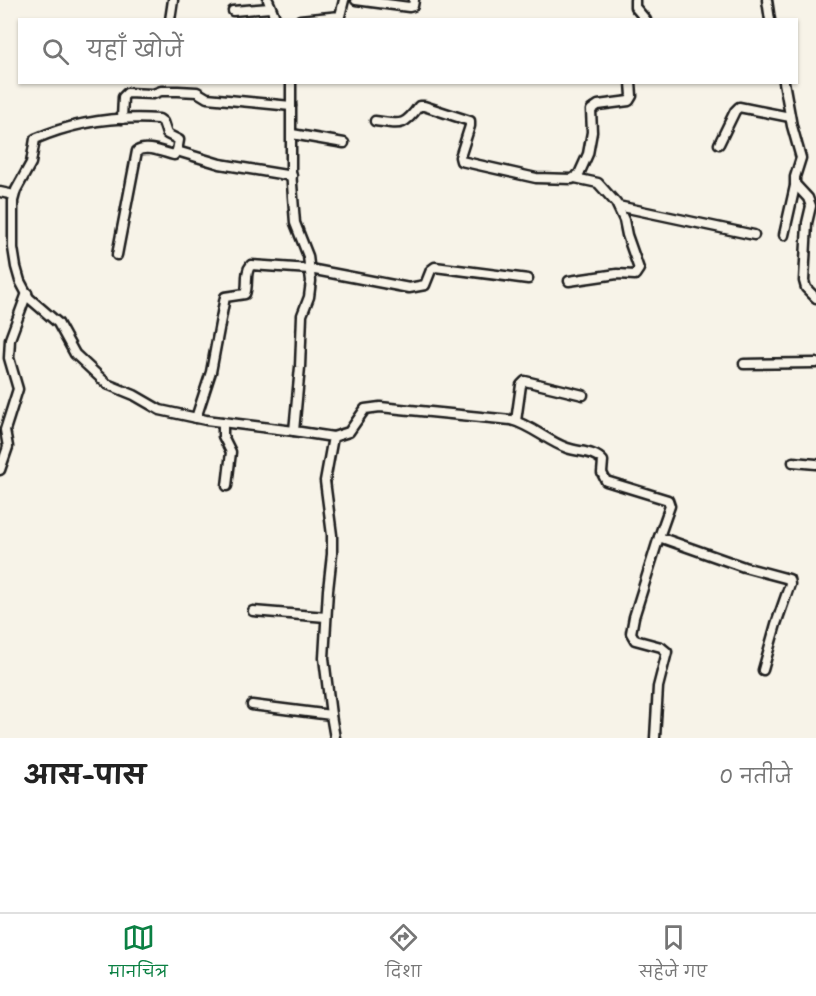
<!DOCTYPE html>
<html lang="hi">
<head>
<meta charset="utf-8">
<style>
	:root { --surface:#fff; --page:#f6f6f6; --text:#222; --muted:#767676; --line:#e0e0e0; --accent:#0b8043 }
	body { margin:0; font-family:"Shantell Sans","Playpen Sans Deva",sans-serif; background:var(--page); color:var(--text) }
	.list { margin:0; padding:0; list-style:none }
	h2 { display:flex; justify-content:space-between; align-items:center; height:78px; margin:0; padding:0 24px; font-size:26px }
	h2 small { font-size:20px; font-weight:400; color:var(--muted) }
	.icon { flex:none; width:33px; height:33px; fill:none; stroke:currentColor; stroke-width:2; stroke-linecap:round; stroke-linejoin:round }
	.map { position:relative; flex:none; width:816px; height:738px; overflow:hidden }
	.search { position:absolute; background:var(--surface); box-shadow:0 2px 4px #0004; left:18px; right:18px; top:18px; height:66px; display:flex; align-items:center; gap:15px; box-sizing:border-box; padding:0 21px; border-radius:0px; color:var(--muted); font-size:22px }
	.sheet { height:174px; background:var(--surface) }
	nav { display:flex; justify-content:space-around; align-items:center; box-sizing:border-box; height:84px; border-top:2px solid var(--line); background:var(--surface); font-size:16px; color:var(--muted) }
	nav a { display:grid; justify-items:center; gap:3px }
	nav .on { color:var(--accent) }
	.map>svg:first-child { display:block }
</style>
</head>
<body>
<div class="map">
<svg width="816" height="738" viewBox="0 0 816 738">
	<rect width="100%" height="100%" fill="#f7f3e8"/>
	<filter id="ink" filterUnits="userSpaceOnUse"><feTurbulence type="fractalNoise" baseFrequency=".0167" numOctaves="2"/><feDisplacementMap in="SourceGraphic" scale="12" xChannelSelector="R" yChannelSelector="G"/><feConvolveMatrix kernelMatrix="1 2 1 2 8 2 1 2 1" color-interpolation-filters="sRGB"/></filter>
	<g filter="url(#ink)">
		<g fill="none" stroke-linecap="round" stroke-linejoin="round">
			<defs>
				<g id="minor">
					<path d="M268 0 276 20"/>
					<path d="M356 0 409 7 413 6 414 0"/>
					<path d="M635 0V7L646 20"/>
					<path d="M767 0 770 20"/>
					<path d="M233 11 270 8"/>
					<path d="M170 20 173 0"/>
					<path d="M300 20 340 16 344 0"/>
					<path d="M291 82V171L295 223 308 256 311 281 309 297 302 315 300 367 294 431 333 437 325 481 332 535V554L328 590 324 658 331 715 335 738"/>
					<path d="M784 82 792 126 801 158 795 177V184L808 198 811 206 807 223 804 281 806 288 816 298"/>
					<path d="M122 119 123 97 127 93 153 94 161 91H178L197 92 207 98 291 106"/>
					<path d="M375 121C400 124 403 128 419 106H424L470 121V126L460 157 461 161 536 178 572 179 579 174 588 154 592 132 591 110 598 105 629 101 632 96 631 82"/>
					<path d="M292 134 344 143"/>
					<path d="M719 144 735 111 739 107 790 117"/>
					<path d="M292 176 220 164 177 151 179 140 167 134 163 122 159 119C117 116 74 122 35 139L31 163 16 190 13 201V248L16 267 20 281 29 298 58 323 75 354 107 384 134 395 160 410 206 420 294 431"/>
					<path d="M0 192 14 195"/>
					<path d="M618 206 754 235"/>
					<path d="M784 235 795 186"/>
					<path d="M117 255 137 151C147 145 162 152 174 155L177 151"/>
					<path d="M569 281 617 274 635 275 639 269 627 235 624 220 616 203 598 183 575 178"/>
					<path d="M744 364 816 363"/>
					<path d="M196 418 211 372 225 297 245 294C249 285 244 273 251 265L310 269 409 288 425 285 431 270 435 267 528 279"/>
					<path d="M516 421 521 385 525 381 583 395"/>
					<path d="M223 422V436L231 452 227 486"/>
					<path d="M333 437 349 432 365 409 380 407 511 420C531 425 547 441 567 448 578 452 595 451 603 461L602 473 606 481 668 500 670 506 659 537 744 567 789 579 790 584 776 624 763 670"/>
					<path d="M793 462 816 464"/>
					<path d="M0 470 8 447 5 430 18 389 9 358 10 339 27 293"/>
					<path d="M253 611 326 617"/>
					<path d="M252 705 331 715"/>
					<path d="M655 738 658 687 667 652 661 647 635 640 631 633 634 617 659 537"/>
				</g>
			</defs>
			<use href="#minor" stroke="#1c1c1c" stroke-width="13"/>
			<use href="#minor" stroke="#f7f3e8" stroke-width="8"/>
		</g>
	</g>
</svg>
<div class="search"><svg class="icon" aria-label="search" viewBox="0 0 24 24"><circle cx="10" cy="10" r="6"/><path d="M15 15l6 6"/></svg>यहाँ खोजें</div>
</div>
<section class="sheet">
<h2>आस-पास<small>0 नतीजे</small></h2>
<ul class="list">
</ul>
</section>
<nav>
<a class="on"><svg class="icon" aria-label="map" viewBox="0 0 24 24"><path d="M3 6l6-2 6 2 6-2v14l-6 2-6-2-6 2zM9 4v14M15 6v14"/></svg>मानचित्र</a>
<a><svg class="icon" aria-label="directions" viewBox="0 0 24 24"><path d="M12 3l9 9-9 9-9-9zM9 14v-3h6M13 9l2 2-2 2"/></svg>दिशा</a>
<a><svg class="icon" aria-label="saved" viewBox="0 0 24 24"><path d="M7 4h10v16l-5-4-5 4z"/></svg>सहेजे गए</a>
</nav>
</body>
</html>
